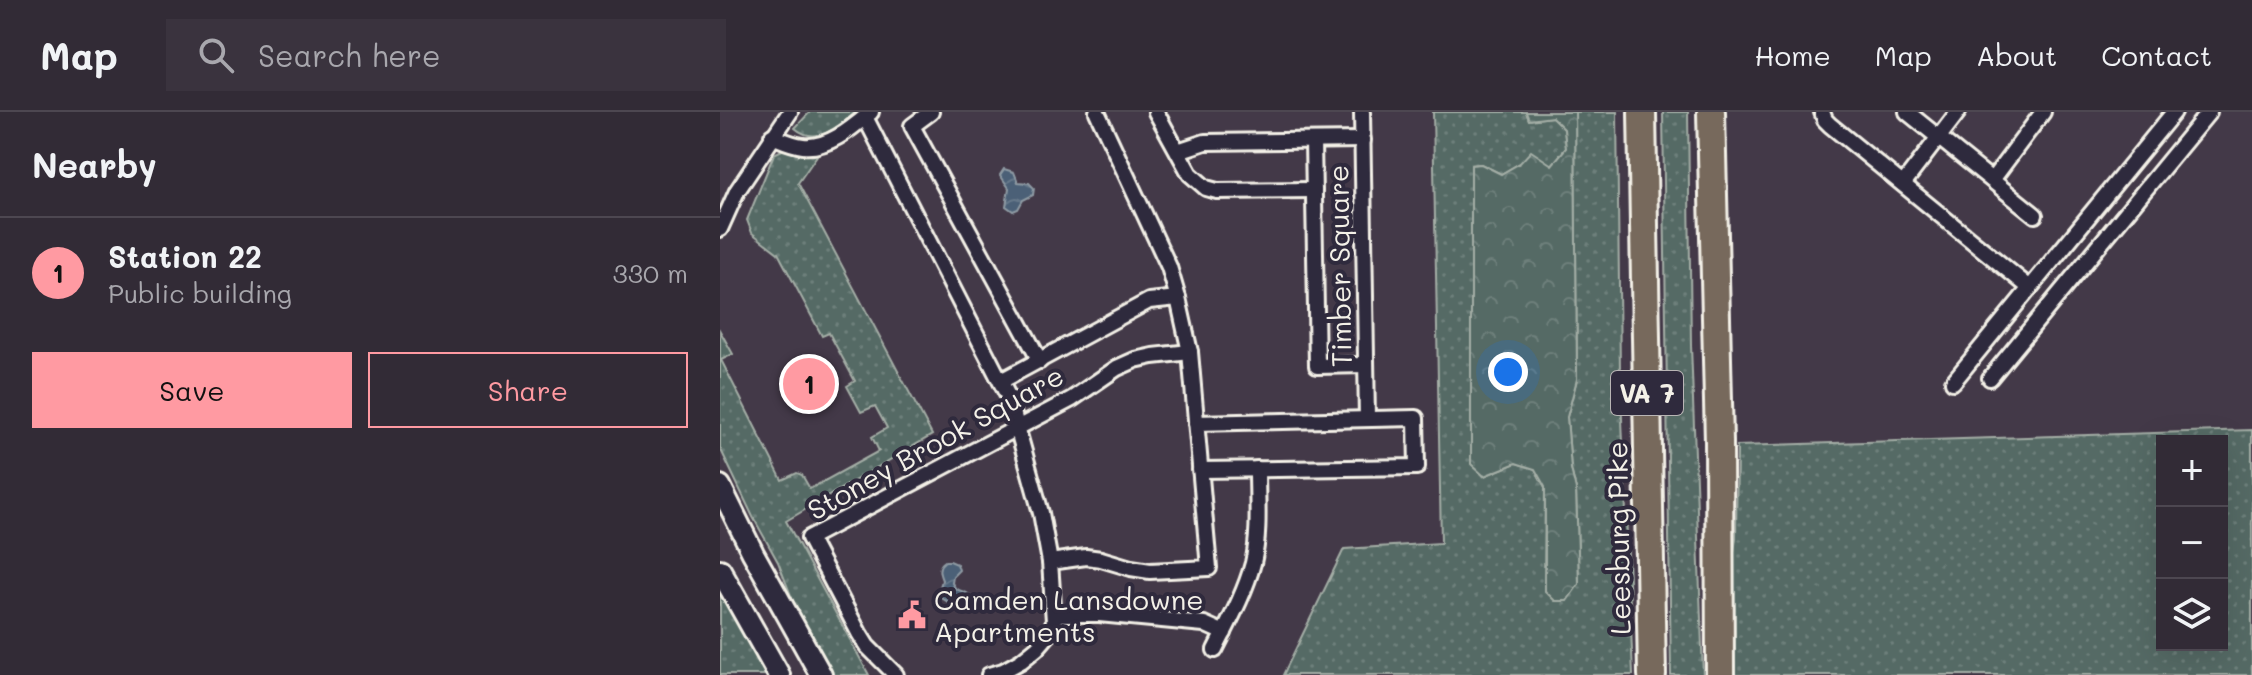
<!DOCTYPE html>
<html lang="en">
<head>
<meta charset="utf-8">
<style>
	:root { --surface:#322b36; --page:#3a333e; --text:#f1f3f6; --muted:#a8a7ad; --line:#4d4751; --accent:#ff9aa2 }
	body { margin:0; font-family:Mali,sans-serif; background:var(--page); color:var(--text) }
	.controls { position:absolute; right:24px; bottom:24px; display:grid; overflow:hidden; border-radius:0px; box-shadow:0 8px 32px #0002 }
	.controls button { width:72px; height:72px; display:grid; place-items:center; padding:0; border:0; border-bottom:2px solid var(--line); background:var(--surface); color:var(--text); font:40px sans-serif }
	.you { position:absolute; left:788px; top:260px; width:28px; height:28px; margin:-20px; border:6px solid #fff; border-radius:50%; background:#1a73e8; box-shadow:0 0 0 12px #1a73e833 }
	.badge { display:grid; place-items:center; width:52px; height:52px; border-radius:50%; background:var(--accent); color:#111; font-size:26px; font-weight:700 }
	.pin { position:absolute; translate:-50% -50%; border:4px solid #fff; box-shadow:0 2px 8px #0006 }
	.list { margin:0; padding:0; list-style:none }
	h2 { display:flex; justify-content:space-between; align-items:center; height:104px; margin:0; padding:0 32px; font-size:34px }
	h2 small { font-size:26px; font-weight:400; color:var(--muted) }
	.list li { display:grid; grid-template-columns:52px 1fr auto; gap:24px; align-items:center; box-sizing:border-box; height:112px; padding:0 32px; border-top:2px solid var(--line) }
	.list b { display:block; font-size:30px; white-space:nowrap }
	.list p { margin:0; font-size:26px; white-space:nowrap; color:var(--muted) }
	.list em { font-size:26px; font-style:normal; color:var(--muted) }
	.actions { display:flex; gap:16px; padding:24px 32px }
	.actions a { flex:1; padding:18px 0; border:2px solid var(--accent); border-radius:0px; text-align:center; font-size:28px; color:var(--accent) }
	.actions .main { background:var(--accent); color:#111 }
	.icon { flex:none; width:44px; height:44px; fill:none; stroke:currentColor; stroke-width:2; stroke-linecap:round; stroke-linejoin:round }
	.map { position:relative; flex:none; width:1532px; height:563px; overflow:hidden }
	header { display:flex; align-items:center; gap:48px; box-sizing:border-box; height:112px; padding:0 40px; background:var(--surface); border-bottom:2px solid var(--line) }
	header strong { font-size:38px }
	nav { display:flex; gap:44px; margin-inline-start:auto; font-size:28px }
	.search { width:560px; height:72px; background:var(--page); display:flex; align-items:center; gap:20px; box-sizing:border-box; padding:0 28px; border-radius:0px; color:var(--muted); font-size:30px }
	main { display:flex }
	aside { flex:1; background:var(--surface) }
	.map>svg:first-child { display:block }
</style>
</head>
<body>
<header>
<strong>Map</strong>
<div class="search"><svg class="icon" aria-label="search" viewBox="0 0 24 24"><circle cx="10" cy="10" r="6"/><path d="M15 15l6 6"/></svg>Search here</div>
<nav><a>Home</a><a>Map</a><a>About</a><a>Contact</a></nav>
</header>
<main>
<aside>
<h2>Nearby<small></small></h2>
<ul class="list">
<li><span class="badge">1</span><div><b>Station 22</b><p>Public building</p></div><em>330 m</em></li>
</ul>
<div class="actions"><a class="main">Save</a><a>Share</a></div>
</aside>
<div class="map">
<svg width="1532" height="563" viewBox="0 0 1532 563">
	<defs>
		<pattern id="grass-dots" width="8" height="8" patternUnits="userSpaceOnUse" patternTransform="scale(2)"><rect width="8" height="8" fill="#556a65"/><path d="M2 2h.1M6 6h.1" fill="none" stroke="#6e807b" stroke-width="1.8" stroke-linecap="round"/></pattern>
		<pattern id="forest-crowns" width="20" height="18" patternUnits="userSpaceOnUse" patternTransform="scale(2)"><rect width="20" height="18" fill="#556a65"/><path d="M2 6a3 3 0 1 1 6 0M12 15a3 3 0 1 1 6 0" fill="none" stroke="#6e807b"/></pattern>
		<pattern id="water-waves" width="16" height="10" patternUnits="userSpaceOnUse" patternTransform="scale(2)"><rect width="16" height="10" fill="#4c6177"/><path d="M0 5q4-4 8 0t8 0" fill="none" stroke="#66788a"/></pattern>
	</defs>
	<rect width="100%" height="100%" fill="#433948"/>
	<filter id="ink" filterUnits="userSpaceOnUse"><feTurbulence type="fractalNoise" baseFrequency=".0125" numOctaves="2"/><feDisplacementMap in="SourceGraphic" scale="16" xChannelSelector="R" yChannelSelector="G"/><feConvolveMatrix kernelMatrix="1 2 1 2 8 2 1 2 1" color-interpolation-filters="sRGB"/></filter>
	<g filter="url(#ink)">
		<g fill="url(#grass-dots)" stroke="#a4aea6" stroke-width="2" fill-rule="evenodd">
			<path d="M90 0H136C118 14 97 35 75 16Z"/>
			<path d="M713 0H806L809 8 832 5 844 17 846 36 832 53 800 51 781 62 761 52 751 53V351L764 364 796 351 815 357 825 375 824 470 859 472 856 378 851 357 847 305 857 267 855 0H897L900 261 913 563H563L624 437 721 431Z"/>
			<path d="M943 0H968L971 233 983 563H951Z"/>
			<path d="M70 34 100 39 78 71 212 323 66 409 149 563H112L75 494 58 450 33 405 0 336V219L13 242 1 248 62 368 77 361 82 363 90 377 159 339 152 325 167 316 155 294 141 300 127 274 135 269 109 221 102 224 58 141 32 121 27 108 54 42Z"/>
			<path d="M1532 318V563H1013L1012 454 1016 426 1017 334ZM1442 329H1502V533H1442Z"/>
			<path d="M0 474 50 563H0Z"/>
		</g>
		<path fill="url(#forest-crowns)" stroke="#a4aea6" stroke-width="2" d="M806 0H855L857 267 847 305 851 357 856 378 859 472 847 489H835L825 479V375L815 357 796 351 764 364 751 352V53L761 52 781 62 800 51 811 39 832 53 846 36 844 17 832 5 809 8Z"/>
		<g fill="url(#water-waves)" stroke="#8f9ba4" stroke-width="2">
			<path d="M284 57 294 60 298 70 309 71 314 76 313 83 303 88 298 97 293 99 286 94 289 76 280 63Z"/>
			<path d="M225 449H230L237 452 239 458 233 464 232 471 236 477C245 481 250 479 252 490L248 497H240C227 486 214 491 222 468 219 461 217 454 225 449Z"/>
		</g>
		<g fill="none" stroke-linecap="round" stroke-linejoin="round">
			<defs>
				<g id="minor">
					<path d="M211 0 192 14 320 249"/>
					<path d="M436 0 470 62 486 76 497 79 594 78"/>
					<path d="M642 0 647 307"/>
					<path d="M1102 0 1105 8 1110 13 1310 176"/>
					<path d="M1187 0 1315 103"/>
					<path d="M145 5 289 286 321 401 330 450 334 509 330 521 317 536 301 549 283 559 269 563"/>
					<path d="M52 24C62 28 73 33 83 34 108 37 133 15 151 0"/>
					<path d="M593 29 597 254 646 253"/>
					<path d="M458 39 485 30 643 28"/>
					<path d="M1272 68 1323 0"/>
					<path d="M1183 72 1238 0"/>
					<path d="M0 117 17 79 70 0"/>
					<path d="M1270 266 1489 0"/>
					<path d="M281 269 429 189 458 186"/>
					<path d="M1233 270 1454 0"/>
					<path d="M476 311 696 306 697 355 480 358"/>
					<path d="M330 450 366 445 381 447 411 456 430 459 489 456 470 240 458 186 449 155 377 0"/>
					<path d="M335 502H379L484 512 504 521"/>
					<path d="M495 538C509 510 525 481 533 451 540 421 537 388 537 357"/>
					<path d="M176 563 147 534 139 521 89 426 352 287 397 256 415 248 433 244 470 240"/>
				</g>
				<g id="secondary">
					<path d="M0 374 33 441 101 563"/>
					<path d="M0 458 59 563"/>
				</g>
				<g id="motorway">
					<path d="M922 0 932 563"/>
					<path d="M991 0 999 330 1000 563"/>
				</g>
			</defs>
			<use href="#minor" stroke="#f4f1e8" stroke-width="20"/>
			<use href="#secondary" stroke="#f4f1e8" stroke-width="26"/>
			<use href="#motorway" stroke="#f4f1e8" stroke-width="32"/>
			<use href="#minor" stroke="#2f2a3d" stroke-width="14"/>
			<use href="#secondary" stroke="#2f2a3d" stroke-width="20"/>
			<use href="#motorway" stroke="#77695c" stroke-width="26"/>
		</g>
	</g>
	<defs>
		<symbol id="civic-bare" viewBox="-9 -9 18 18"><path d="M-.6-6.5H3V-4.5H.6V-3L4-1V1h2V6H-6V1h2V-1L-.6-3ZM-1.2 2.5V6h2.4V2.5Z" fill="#ff9aa2" stroke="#2f2a3d" stroke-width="2.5" paint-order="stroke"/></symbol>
	</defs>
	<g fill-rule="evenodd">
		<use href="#civic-bare" x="172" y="483" width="40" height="40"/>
	</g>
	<g text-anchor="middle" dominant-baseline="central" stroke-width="8" stroke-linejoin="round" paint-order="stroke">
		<rect fill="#2f2a3d" stroke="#b9b5b5" stroke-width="2" x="891" y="259" width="72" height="44" rx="6"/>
		<g font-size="26" font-weight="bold" fill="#f4f1e8">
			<text x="927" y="281">VA 7</text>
		</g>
		<g font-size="28" fill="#f4f1e8" stroke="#2f2a3d">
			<text transform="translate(619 154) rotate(-91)">Timber Square</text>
			<text transform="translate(215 330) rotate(-29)">Stoney Brook Square</text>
			<text transform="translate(898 426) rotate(-91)">Leesburg Pike</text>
		</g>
		<g font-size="28" fill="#f4f1e8" stroke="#2f2a3d" text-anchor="start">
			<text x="214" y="487">Camden Lansdowne<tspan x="214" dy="32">Apartments</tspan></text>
		</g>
	</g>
</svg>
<div class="controls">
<button>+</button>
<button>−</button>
<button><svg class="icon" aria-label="layers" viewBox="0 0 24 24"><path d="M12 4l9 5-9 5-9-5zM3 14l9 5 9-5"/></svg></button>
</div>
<div class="you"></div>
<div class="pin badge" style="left:89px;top:272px">1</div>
</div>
</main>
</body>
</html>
